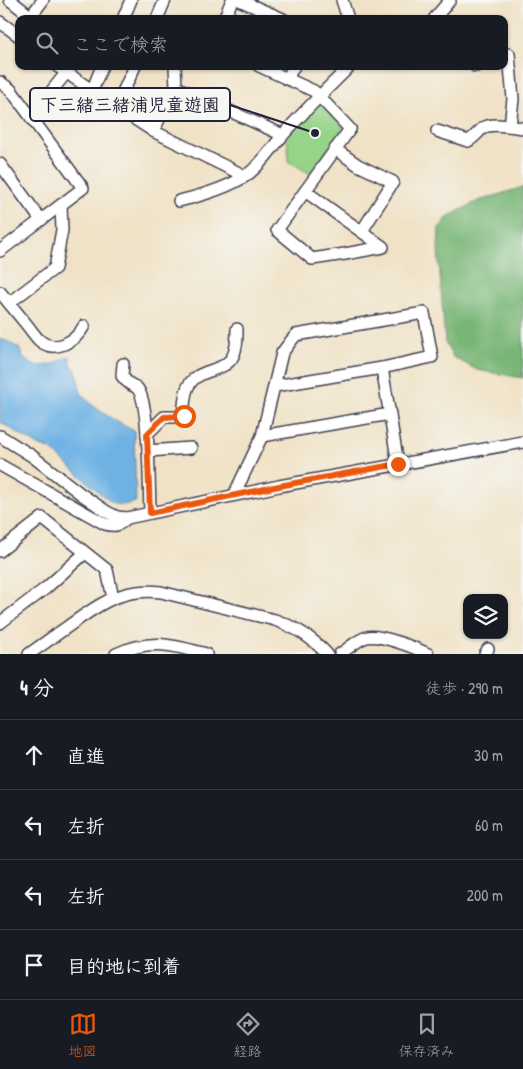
<!DOCTYPE html>
<html lang="ja">
<head>
<meta charset="utf-8">
<style>
	:root { --surface:#171b24; --page:#242831; --text:#f1f3f6; --muted:#9ea1a6; --line:#363941; --accent:#ea580c }
	body { margin:0; font-family:"Patrick Hand","Klee One",sans-serif; background:var(--page); color:var(--text) }
	.controls { position:absolute; right:15px; bottom:15px; display:grid; overflow:hidden; border-radius:10px; box-shadow:0 1px 4px #0004 }
	.controls button { width:45px; height:45px; display:grid; place-items:center; padding:0; border:0; border-bottom:1px solid var(--line); background:var(--surface); color:var(--text); font:25px sans-serif }
	.stop { position:absolute; width:15px; height:15px; margin:-11px; border:4px solid #ea580c; border-radius:50%; background:#fff }
	.stop.end { background:#ea580c; border-color:#fff; box-shadow:0 1px 5px #0008 }
	.list { margin:0; padding:0; list-style:none }
	h2 { display:flex; justify-content:space-between; align-items:center; height:65px; margin:0; padding:0 20px; font-size:21px }
	h2 small { font-size:16px; font-weight:400; color:var(--muted) }
	.list li { display:grid; grid-template-columns:32px 1fr auto; gap:15px; align-items:center; box-sizing:border-box; height:70px; padding:0 20px; border-top:1px solid var(--line) }
	.list b { display:block; font-size:19px; white-space:nowrap }
	.list em { font-size:16px; font-style:normal; color:var(--muted) }
	.icon { flex:none; width:28px; height:28px; fill:none; stroke:currentColor; stroke-width:2; stroke-linecap:round; stroke-linejoin:round }
	.map { position:relative; flex:none; width:523px; height:654px; overflow:hidden }
	.search { position:absolute; background:var(--surface); box-shadow:0 1px 4px #0004; left:15px; right:15px; top:15px; height:55px; display:flex; align-items:center; gap:12px; box-sizing:border-box; padding:0 18px; border-radius:10px; color:var(--muted); font-size:19px }
	.sheet { height:345px; background:var(--surface) }
	nav { display:flex; justify-content:space-around; align-items:center; box-sizing:border-box; height:70px; border-top:1px solid var(--line); background:var(--surface); font-size:14px; color:var(--muted) }
	nav a { display:grid; justify-items:center; gap:2px }
	nav .on { color:var(--accent) }
	.map>svg:first-child { display:block }
</style>
</head>
<body>
<div class="map">
<svg width="523" height="654" viewBox="0 0 523 654">
	<rect width="100%" height="100%" fill="#f6f6f2"/>
	<filter id="ink" filterUnits="userSpaceOnUse"><feTurbulence type="fractalNoise" baseFrequency=".02" numOctaves="2"/><feDisplacementMap in="SourceGraphic" scale="10" xChannelSelector="R" yChannelSelector="G"/><feConvolveMatrix kernelMatrix="1 2 1 2 8 2 1 2 1" color-interpolation-filters="sRGB"/></filter>
	<filter id="wash" filterUnits="userSpaceOnUse"><feTurbulence type="fractalNoise" baseFrequency=".0096" numOctaves="4" result="noise"/><feDisplacementMap in="SourceGraphic" scale="20" xChannelSelector="R" yChannelSelector="G"/><feGaussianBlur stdDeviation="1.12" result="paint"/><feColorMatrix in="noise" values="0 0 0 0 0 0 0 0 0 0 0 0 0 0 0 0 0 1.4 0 .05"/><feComposite in="paint" operator="in"/></filter>
	<g filter="url(#wash)">
		<rect width="100%" height="100%" fill="#f0e2c6"/>
		<path fill="#96d48a" stroke="#5c7b62" d="M321 103 344 127 311 174 288 161V143L285 140 315 104Z"/>
		<path fill="#78b676" stroke="#4d6c58" d="M523 187V378L477 370 453 357 445 343 438 249 439 228 449 216 478 201Z"/>
		<path fill="#6eb2e4" stroke="#486a90" d="M0 339 9 342 19 348 23 358 35 366 51 365 70 356C71 368 73 364 77 373 80 379 78 387 81 392 93 410 116 421 134 431L136 502 123 505 114 504 102 495 50 449 37 445 0 422Z"/>
	</g>
	<g filter="url(#ink)">
		<g fill="none" stroke-linecap="round" stroke-linejoin="round">
			<defs>
				<g id="minor">
					<path d="M10 0 34 19"/>
					<path d="M239 0 283 19"/>
					<path d="M342 0 348 19"/>
					<path d="M31 16 43 0"/>
					<path d="M123 19 131 0"/>
					<path d="M157 19 165 0"/>
					<path d="M224 19 232 0"/>
					<path d="M434 19 450 0"/>
					<path d="M0 22 19 36"/>
					<path d="M504 55 509 54 513 99 510 126"/>
					<path d="M57 66 116 107 153 131"/>
					<path d="M175 66 176 87 153 131 245 176"/>
					<path d="M259 66 314 91 350 129 277 230 312 259 345 254 383 247 305 191"/>
					<path d="M475 66H476"/>
					<path d="M287 79 294 66"/>
					<path d="M0 82 11 90 83 188 41 220"/>
					<path d="M176 87 283 135"/>
					<path d="M92 91 102 66"/>
					<path d="M116 107 135 66"/>
					<path d="M31 117 66 73"/>
					<path d="M437 131 468 141C474 138 478 132 483 128 492 122 512 127 523 128"/>
					<path d="M335 149 358 165 393 182 362 231"/>
					<path d="M0 164 41 220 0 251"/>
					<path d="M179 201C200 196 228 188 247 175 262 164 271 149 283 135 304 111 327 89 350 66"/>
					<path d="M0 292C9 303 18 314 27 325 31 330 35 336 39 340 55 354 76 341 84 326"/>
					<path d="M9 303 55 268 62 230 61 205"/>
					<path d="M123 364 122 376C124 379 127 382 130 384 133 386 135 386 137 388 150 400 149 492 150 513"/>
					<path d="M382 368 398 464"/>
					<path d="M147 434 164 417H183C184 408 184 397 187 389 195 367 224 374 233 356 237 348 237 338 237 329"/>
					<path d="M0 436 32 456 81 494 107 512 117 517 127 518 279 486 523 442"/>
					<path d="M262 436 390 414"/>
					<path d="M148 451 191 448"/>
					<path d="M0 465 105 524C116 527 119 525 127 518"/>
					<path d="M234 495 262 436 282 353 291 341 296 335 424 313 432 357 382 368 275 386"/>
					<path d="M0 551 42 518 107 570 113 598"/>
					<path d="M0 623 46 588 85 553"/>
					<path d="M29 654C43 644 56 635 70 625 99 604 123 587 161 592L275 620C297 628 311 637 327 654"/>
					<path d="M116 654C151 638 172 645 206 654"/>
					<path d="M340 654C348 649 358 639 367 637 380 634 416 648 428 654"/>
					<path d="M485 654 488 649"/>
				</g>
			</defs>
			<use href="#minor" stroke="#413f50" stroke-width="14"/>
			<use href="#minor" stroke="#fff" stroke-width="11"/>
		</g>
	</g>
	<g fill="none" stroke-linecap="round" stroke-linejoin="round" filter="url(#ink)">
		<path stroke="#ea580c" stroke-width="6" d="M184 416 164 417 147 434 150 513 279 486 398 464"/>
	</g>
	<path fill="none" stroke="#22223b" stroke-width="2" d="M315 133L230 105"/>
	<circle fill="#22223b" stroke="#f6f6f2" stroke-width="2" cx="315" cy="133" r="5"/>
	<rect fill="#f6f6f2" stroke="#22223b" stroke-width="2" x="30" y="88" width="200" height="33" rx="5"/>
	<g font-size="18" text-anchor="middle" font-weight="bold" fill="#22223b">
		<text x="130" y="111">下三緒三緒浦児童遊園</text>
	</g>
</svg>
<div class="controls">
<button><svg class="icon" aria-label="layers" viewBox="0 0 24 24"><path d="M12 4l9 5-9 5-9-5zM3 14l9 5 9-5"/></svg></button>
</div>
<div class="stop" style="left:184px;top:416px"></div>
<div class="stop end" style="left:398px;top:464px"></div>
<div class="search"><svg class="icon" aria-label="search" viewBox="0 0 24 24"><circle cx="10" cy="10" r="6"/><path d="M15 15l6 6"/></svg>ここで検索</div>
</div>
<section class="sheet">
<h2>4 分<small>徒歩 · 290 m</small></h2>
<ul class="list">
<li><svg class="icon" aria-label="ahead" viewBox="0 0 24 24"><path d="M12 20V5M6 11l6-6 6 6"/></svg><div><b>直進</b></div><em>30 m</em></li>
<li><svg class="icon" aria-label="left" viewBox="0 0 24 24"><path d="M17 20v-9H6M10 6l-5 5 5 5"/></svg><div><b>左折</b></div><em>60 m</em></li>
<li><svg class="icon" aria-label="left" viewBox="0 0 24 24"><path d="M17 20v-9H6M10 6l-5 5 5 5"/></svg><div><b>左折</b></div><em>200 m</em></li>
<li><svg class="icon" aria-label="arrive" viewBox="0 0 24 24"><path d="M6 21V4h12l-3 4 3 4H6"/></svg><div><b>目的地に到着</b></div></li>
</ul>
</section>
<nav>
<a class="on"><svg class="icon" aria-label="map" viewBox="0 0 24 24"><path d="M3 6l6-2 6 2 6-2v14l-6 2-6-2-6 2zM9 4v14M15 6v14"/></svg>地図</a>
<a><svg class="icon" aria-label="directions" viewBox="0 0 24 24"><path d="M12 3l9 9-9 9-9-9zM9 14v-3h6M13 9l2 2-2 2"/></svg>経路</a>
<a><svg class="icon" aria-label="saved" viewBox="0 0 24 24"><path d="M7 4h10v16l-5-4-5 4z"/></svg>保存済み</a>
</nav>
</body>
</html>
